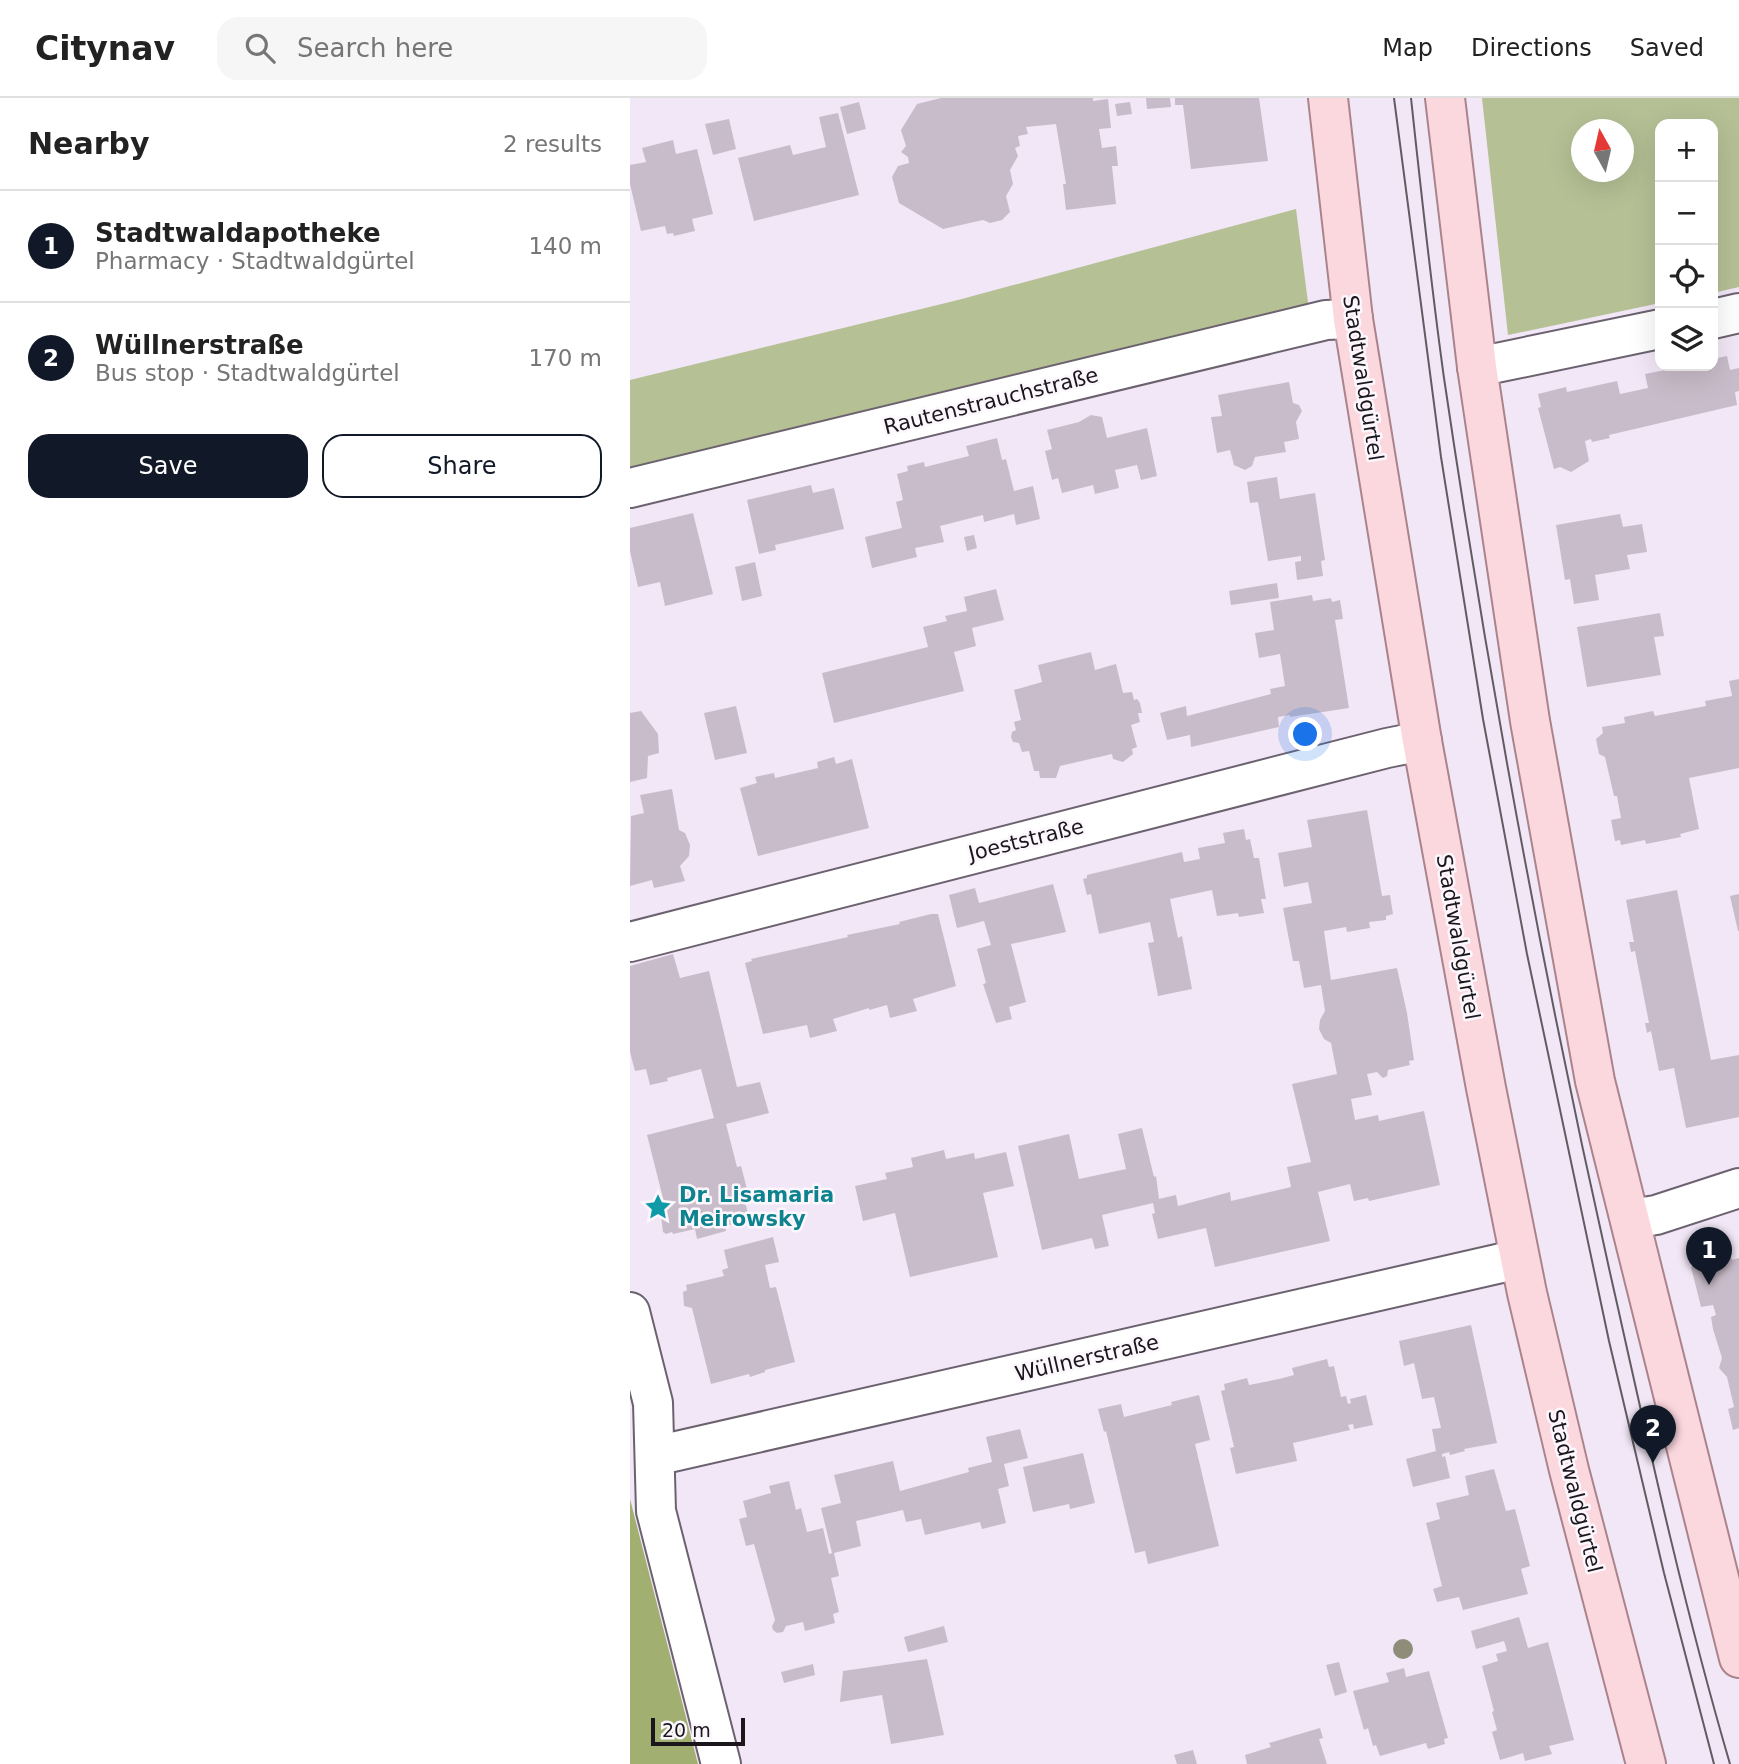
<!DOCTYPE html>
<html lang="en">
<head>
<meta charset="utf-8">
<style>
	:root { --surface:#fff; --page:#f6f6f6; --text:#222; --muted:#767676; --line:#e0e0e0; --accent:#111827 }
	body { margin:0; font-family:"DejaVu Sans",sans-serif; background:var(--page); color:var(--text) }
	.controls { position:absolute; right:21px; top:21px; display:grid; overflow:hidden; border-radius:14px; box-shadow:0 7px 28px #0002 }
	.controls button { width:63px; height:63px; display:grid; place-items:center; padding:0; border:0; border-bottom:2px solid var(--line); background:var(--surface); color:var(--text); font:35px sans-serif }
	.compass { position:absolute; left:941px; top:21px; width:63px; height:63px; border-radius:50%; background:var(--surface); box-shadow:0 7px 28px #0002; rotate:352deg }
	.scale { position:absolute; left:21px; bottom:18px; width:94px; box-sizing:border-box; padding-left:7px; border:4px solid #1a161b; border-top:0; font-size:19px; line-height:24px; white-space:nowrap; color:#1a161b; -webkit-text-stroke:5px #fcf7fd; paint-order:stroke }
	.you { position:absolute; left:676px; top:637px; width:24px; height:24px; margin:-18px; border:5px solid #fff; border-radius:50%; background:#1a73e8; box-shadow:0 0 0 10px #1a73e833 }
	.badge { display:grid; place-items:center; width:46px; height:46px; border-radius:50%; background:var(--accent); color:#fff; font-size:23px; font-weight:700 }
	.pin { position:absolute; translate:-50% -58px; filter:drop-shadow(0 2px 4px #0008) }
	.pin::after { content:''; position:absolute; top:37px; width:24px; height:21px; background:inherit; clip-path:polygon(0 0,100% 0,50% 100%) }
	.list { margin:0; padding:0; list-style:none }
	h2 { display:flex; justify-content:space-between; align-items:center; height:91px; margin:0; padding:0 28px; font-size:30px }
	h2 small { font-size:23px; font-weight:400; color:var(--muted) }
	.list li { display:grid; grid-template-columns:46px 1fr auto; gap:21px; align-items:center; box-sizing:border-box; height:112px; padding:0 28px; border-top:2px solid var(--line) }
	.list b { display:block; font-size:26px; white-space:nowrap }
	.list p { margin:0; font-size:23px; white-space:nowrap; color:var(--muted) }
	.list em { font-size:23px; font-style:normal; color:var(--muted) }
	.actions { display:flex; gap:14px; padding:21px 28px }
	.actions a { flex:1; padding:16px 0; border:2px solid var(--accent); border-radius:21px; text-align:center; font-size:24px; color:var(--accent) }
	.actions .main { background:var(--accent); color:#fff }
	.icon { flex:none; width:38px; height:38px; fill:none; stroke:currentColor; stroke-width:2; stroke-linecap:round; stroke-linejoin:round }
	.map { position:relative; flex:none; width:1109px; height:1666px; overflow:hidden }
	header { display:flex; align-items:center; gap:42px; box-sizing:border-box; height:98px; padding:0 35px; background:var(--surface); border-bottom:2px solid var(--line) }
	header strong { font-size:33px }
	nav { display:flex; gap:38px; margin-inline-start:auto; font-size:24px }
	.search { width:490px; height:63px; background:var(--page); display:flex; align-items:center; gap:18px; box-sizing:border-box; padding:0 24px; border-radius:21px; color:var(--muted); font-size:26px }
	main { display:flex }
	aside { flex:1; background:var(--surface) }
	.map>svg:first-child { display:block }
</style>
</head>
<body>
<header>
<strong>Citynav</strong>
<div class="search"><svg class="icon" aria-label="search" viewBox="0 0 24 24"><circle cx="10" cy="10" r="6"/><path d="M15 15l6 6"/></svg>Search here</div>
<nav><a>Map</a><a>Directions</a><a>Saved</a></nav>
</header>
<main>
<aside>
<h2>Nearby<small>2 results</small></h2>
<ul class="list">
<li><span class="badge">1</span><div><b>Stadtwaldapotheke</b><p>Pharmacy · Stadtwaldgürtel</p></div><em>140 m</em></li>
<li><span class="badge">2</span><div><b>Wüllnerstraße</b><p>Bus stop · Stadtwaldgürtel</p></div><em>170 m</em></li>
</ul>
<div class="actions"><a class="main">Save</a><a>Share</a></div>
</aside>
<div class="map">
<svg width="1109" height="1666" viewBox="0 0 1109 1666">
	<rect width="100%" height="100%" fill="#f2e7f6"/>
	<g fill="#b5c095" fill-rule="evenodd">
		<path d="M852 0H1109V189L1083 195V26H1030V205L878 237ZM951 32H993V74H951Z"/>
		<path d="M666 111 679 212 0 376V282L328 202Z"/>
	</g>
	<path fill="#a1af70" d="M0 1401 68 1666H0Z"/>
	<g fill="#c9bcca">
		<path d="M311 0H463V3L478 1 481 30 469 31 472 50 486 48 488 68H482L486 106 436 112 433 86H436L426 26 396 29 398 36 388 38 390 48 385 50 388 58 380 72 383 86 376 98 380 114 372 122 360 125 353 122 313 131 269 105 262 79 268 68 279 65 278 59 271 54 276 48 271 32 287 6Z"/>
		<path d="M516 0H540L541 9 517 11Z"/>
		<path d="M545 0H629L638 63 561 71 553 7H545Z"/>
		<path d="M229 4 236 31 217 36 210 9Z"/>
		<path d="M500 4 502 16 487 18 485 6Z"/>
		<path d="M208 15 229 97 124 123 108 60 160 47 163 57 196 49 189 19Z"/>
		<path d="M99 21 106 51 83 57 75 26Z"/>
		<path d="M43 42 46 56 67 51 83 116 62 121 65 133 44 138 43 135 37 136 35 128 11 133 0 86V67L16 64 12 50Z"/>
		<path d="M1097 258 1100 272 1109 270V293L1105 294 1107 307 979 337 980 340 962 344 961 341 955 343 959 363 941 374 930 369 924 371 908 310 911 309 908 296 936 289 937 294 987 283 990 296 1018 290 1015 276 1056 268H1083V261Z"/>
		<path d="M659 284 663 305 669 307 672 313 666 324 669 341 654 344 656 354 625 359 622 368 615 372 604 367 600 352 587 355 581 319 592 318 588 297Z"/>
		<path d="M461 317 472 319 477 340 517 330 527 378 511 382 507 367 485 372 489 390 465 396 463 387 432 395 428 380 422 382 415 353 422 351 417 332 449 324Z"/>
		<path d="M367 340 372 362 376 361 384 393 403 388 410 421 386 427 384 416 354 424 353 417 310 428 314 444 285 450 287 459 242 470 235 439 272 430 266 404 273 402 267 376 278 373 277 368 294 364 295 369 339 358 336 348Z"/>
		<path d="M647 379 650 401 685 395 695 462 691 463 693 478 667 482 665 464 671 463V458L638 463 628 404 620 405 617 384Z"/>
		<path d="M181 387 183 395 204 390 214 431 145 447 146 452 129 456 117 402Z"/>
		<path d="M63 415 83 496 35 508 30 484 8 489 0 453V430Z"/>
		<path d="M990 416 993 429 1012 426 1017 454 997 457 1000 471 965 477 969 502 944 506 940 481 935 482 926 427Z"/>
		<path d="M344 437 347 450 337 453 334 439Z"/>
		<path d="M125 464 132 498 112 503 105 469Z"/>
		<path d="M647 485 649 500 601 507 599 493Z"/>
		<path d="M366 491 374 522 342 530 346 548 324 554 334 593 204 625 192 575 298 549 293 529 317 523 315 518 337 513 334 499Z"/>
		<path d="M682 497 683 503 701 500 702 504 710 502 713 521 705 522 719 610 660 619V617L648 619 649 629 561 649 560 637 537 642 530 615 556 608 557 618 641 596 640 591 655 588 650 556 629 560 625 535 644 532 640 504Z"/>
		<path d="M1030 515 1034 538 1024 539 1031 577 957 589 947 529Z"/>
		<path d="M461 554 465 572 486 566 493 595 502 594 504 602 507 601 510 605 512 615H508L510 624 501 627 507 649 502 651 503 656 493 664 483 661 482 656 430 668 426 680H410L409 673H404L399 653 392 654 389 645 383 644 381 639 382 634 386 632 384 624 391 622 384 592 412 584 408 567Z"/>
		<path d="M1109 581V670L1059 680 1069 731 1050 736 1051 739 1016 746 1015 742 991 747 990 742 985 743 981 722 991 720 987 698H984L975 659 969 656 966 641 973 635 972 629 995 625 994 619 1023 613 1025 618 1076 608 1075 603 1102 598 1099 583Z"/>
		<path d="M106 608 117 655 85 662 74 615Z"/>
		<path d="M11 613 28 636 29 655 18 658 17 680 0 684V615Z"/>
		<path d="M204 659 206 666 222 661 239 730 128 758 110 690 127 685 125 679 144 675 145 680 188 670 187 664Z"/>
		<path d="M42 691 49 732 55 735 60 747 59 758 50 768 55 783 24 790 22 782 0 788 1 718 14 715 10 697Z"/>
		<path d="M737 712 752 798 760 797 763 816 756 818V822L739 824 740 830 717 834 716 829 694 833 701 882 767 870 777 915 784 962 779 963 780 967 758 972 757 978 753 980 747 974 737 976 742 997 721 1001 725 1022 748 1017 749 1023 794 1013 810 1087 739 1103 738 1100 724 1103 720 1086 688 1094 700 1143 585 1169 576 1130 528 1141 522 1116 525 1115 523 1105 472 1117 479 1148 465 1151 462 1140 412 1152 388 1048 439 1036 449 1081 496 1071 488 1036 512 1030 524 1079 526 1078 529 1101 546 1097 548 1108 600 1094 601 1103 661 1089 657 1069 681 1064 662 986 707 976 701 945 694 941 689 931 690 922 695 913 691 887 674 890 669 863H663L653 810 682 805 678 784 654 789 648 755 682 749 677 722Z"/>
		<path d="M614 731 616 742 620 741 624 760H629L636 801H631L634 815 609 819 608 815 587 818 582 792 540 801 548 840 552 838 562 891 528 898 518 845 524 844 520 824 469 836 461 796 457 797 453 781 457 780V777L552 754 554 764 570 761 568 750 595 745 593 735Z"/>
		<path d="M423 786 436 834 381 846 396 904 379 909 382 921 366 925 353 886 356 885 347 851 361 847 354 823 327 830 319 797 345 790 349 805Z"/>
		<path d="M1047 792 1081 962 1109 957V1019L1056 1030 1044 970 1029 973 1021 933 1017 935 1015 925H1019L1005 853 1001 854 999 844H1004L996 802Z"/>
		<path d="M1109 796V833H1108L1100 798Z"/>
		<path d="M301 816H308L326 888 283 901 287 913 260 920 257 907 239 912V910L203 921 207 933 180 940 177 927 133 936 115 865 122 863 121 861 218 839 217 837 270 826 269 824Z"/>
		<path d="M43 856 50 880 79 873 107 989 130 984 139 1015 96 1026 107 1069 111 1068 117 1091 112 1093 118 1115 109 1117 111 1124 95 1128 96 1133 67 1141 65 1131 43 1136 42 1134 36 1136 33 1134 31 1118 37 1116 17 1037 84 1020 71 971 37 980 38 983 20 987 16 971 5 973 0 954V868Z"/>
		<path d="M314 1052 316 1061 344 1055 345 1061 376 1054 384 1088 353 1095 368 1159 280 1179 265 1115 233 1123 225 1088 257 1081 255 1075 283 1069 281 1060Z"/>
		<path d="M143 1139 149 1164 135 1167 140 1190 146 1189 165 1264 135 1272V1274L120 1279 119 1276 81 1286 62 1210 54 1208 53 1194 57 1192 56 1187 94 1178 92 1172 98 1170 94 1152Z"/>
		<path d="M1099 1156 1102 1162 1109 1160V1330L1103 1332 1098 1311 1104 1309 1097 1279 1089 1270 1092 1260 1083 1231 1081 1219 1086 1217 1083 1207 1071 1209 1061 1169Z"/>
		<path d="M841 1227 867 1345 834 1351 835 1353 820 1357 819 1354 812 1356V1359L815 1358 820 1380 783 1389 776 1361 806 1353 802 1331 811 1330 804 1299 792 1301 784 1265 774 1268 769 1243Z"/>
		<path d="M697 1261 699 1269 704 1268 711 1299 716 1298 718 1306 721 1305 720 1301 736 1297 743 1327 724 1331 723 1326 718 1327 720 1332 663 1345 667 1363 606 1376 600 1350 604 1349 591 1293 595 1292 594 1286 617 1280 619 1287 649 1281 664 1277 662 1270Z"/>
		<path d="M569 1297 580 1342 565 1346 589 1448 518 1466 515 1453 505 1455 476 1333 474 1334 468 1311 491 1306 494 1319 542 1307 541 1304Z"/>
		<path d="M390 1331 398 1360 374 1366 379 1388 368 1391 376 1425 352 1431 350 1424 295 1437 291 1421 276 1424 273 1412 226 1423 231 1448 204 1455 209 1478 201 1480 209 1514 203 1516 205 1525 175 1533 173 1524 156 1528 153 1534 147 1535 143 1532 142 1528 145 1522 124 1446 116 1448 109 1421 117 1419 113 1403 141 1395 139 1388 159 1383 166 1412 171 1410 177 1434 193 1430 199 1456 202 1455 191 1410 211 1405 204 1377 263 1363 270 1393 339 1374 338 1370 362 1364 356 1339Z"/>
		<path d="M453 1355 465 1405 440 1411 439 1406 403 1414 393 1369Z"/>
		<path d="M864 1371 876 1413 885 1411 900 1468 891 1471 898 1496 833 1512 829 1499 807 1504 803 1491 812 1488 796 1425 810 1421 806 1405 839 1397 835 1378Z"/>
		<path d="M889 1519 898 1550 918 1544 944 1642 919 1648 922 1656 895 1663 893 1655 870 1662 862 1634 867 1632 862 1614 864 1613 852 1568 868 1563 866 1556 877 1553 874 1543 846 1551 841 1533Z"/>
		<path d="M314 1528 318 1544 278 1554 274 1539Z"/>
		<path d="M297 1561 314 1637 261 1646 252 1597 210 1604 213 1573Z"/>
		<path d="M709 1564 717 1594 705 1598 696 1567Z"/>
		<path d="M183 1566 185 1577 154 1585 151 1574Z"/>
		<path d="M774 1570 776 1579 799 1573 818 1640 814 1641 815 1646 798 1651 796 1645 750 1658 746 1647 743 1648 738 1630 734 1632 723 1593 759 1584 756 1575Z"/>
		<path d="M690 1630 693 1640 689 1641 697 1666H617L615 1657 641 1649 639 1645Z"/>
		<path d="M563 1652 567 1666H547L544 1657Z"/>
	</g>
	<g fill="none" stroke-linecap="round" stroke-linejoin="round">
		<defs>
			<g id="minor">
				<path d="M1083 221 1109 215"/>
				<path d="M847 269 1030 231"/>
				<path d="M0 390 696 222 723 221"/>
				<path d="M0 844 757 650 792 643"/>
				<path d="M1000 1121 1026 1117 1109 1090"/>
				<path d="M0 1214 23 1305 26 1413 91 1666"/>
				<path d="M25 1358 889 1161"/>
			</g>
			<g id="major">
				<path d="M698 0 723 221 792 643 856 990 897 1195 939 1372 1016 1666"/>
				<path d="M815 0 847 269 900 623 965 983 1109 1560"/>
			</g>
		</defs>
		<use href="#minor" stroke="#6c626f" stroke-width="42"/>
		<use href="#major" stroke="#aa838b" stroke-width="42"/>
		<use href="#minor" stroke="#fff" stroke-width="38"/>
		<use href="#major" stroke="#fbd7de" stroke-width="38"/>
		<g stroke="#615b63" stroke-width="2">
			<path d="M764 0 811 359 853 621 897 856 979 1243 1034 1475 1084 1666"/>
			<path d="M781 0C791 93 801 187 814 280 860 592 918 903 988 1210 1022 1363 1056 1516 1100 1666"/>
		</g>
	</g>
	<circle fill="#8d8d7a" cx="773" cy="1551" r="10"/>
	<defs>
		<symbol id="sight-bare" viewBox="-9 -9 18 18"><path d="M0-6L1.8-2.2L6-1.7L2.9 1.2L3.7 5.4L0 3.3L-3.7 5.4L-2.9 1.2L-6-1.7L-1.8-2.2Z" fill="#0f9aa8" stroke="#fcf7fd" stroke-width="2.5" paint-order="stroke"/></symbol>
	</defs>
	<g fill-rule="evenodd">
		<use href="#sight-bare" x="9" y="1090" width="38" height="38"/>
	</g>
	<g text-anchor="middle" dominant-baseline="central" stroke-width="5" stroke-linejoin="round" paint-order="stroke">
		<g font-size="21" fill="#1a161b" stroke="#fcf7fd">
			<text transform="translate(733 280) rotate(81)">Stadtwaldgürtel</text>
			<text transform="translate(361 303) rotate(-14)">Rautenstrauchstraße</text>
			<text transform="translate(396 742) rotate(-14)">Joeststraße</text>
			<text transform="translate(828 839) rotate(80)">Stadtwaldgürtel</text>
			<text transform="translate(457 1260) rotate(-13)">Wüllnerstraße</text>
			<text transform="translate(945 1393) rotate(76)">Stadtwaldgürtel</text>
		</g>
		<g font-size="21" font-weight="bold" fill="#0d838f" stroke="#fcf7fd" text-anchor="start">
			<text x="49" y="1097">Dr. Lisamaria<tspan x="49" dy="24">Meirowsky</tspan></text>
		</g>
	</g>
</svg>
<div class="controls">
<button>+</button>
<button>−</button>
<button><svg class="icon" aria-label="locate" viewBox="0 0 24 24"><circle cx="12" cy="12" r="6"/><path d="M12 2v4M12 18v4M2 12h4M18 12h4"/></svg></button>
<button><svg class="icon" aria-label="layers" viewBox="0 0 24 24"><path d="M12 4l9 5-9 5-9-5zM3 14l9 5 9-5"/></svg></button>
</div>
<svg class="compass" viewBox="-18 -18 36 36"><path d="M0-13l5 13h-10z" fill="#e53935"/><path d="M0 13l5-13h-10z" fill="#767676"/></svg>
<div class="scale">20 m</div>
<div class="you"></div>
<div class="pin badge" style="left:1079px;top:1187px">1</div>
<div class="pin badge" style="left:1023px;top:1365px">2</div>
</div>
</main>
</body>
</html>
